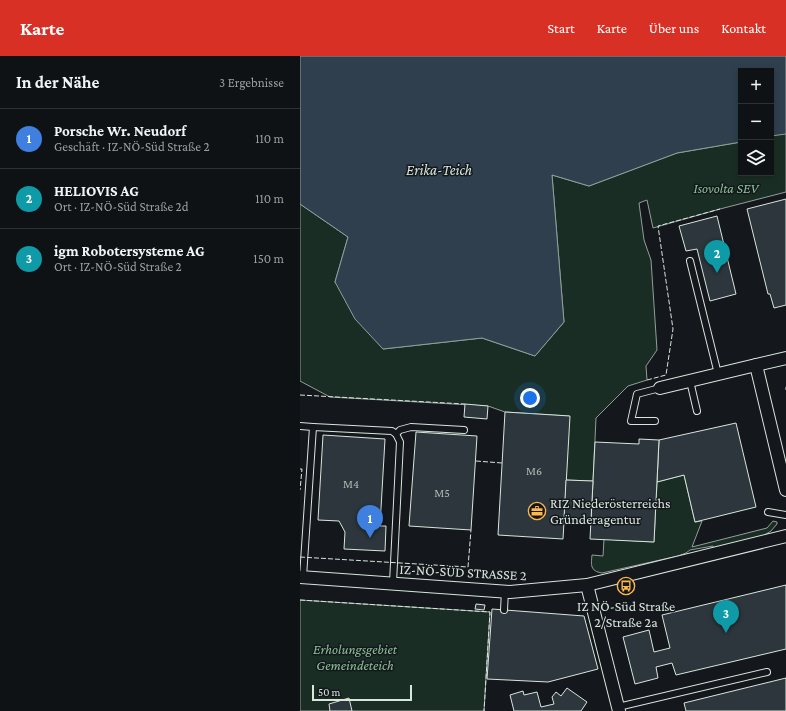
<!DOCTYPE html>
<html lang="de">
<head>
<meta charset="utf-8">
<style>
	:root { --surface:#0f1215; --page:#1d2022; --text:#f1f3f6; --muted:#9b9ea0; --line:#2f3234; --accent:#d93025 }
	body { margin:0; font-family:"Crimson Pro",serif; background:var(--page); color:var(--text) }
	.controls { position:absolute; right:12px; top:12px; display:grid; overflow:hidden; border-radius:0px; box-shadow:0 2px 6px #0003 }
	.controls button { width:36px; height:36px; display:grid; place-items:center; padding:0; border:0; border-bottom:1px solid var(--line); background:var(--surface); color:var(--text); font:20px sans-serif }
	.scale { position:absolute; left:12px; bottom:10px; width:100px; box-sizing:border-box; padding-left:4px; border:2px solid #d8e6dc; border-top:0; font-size:11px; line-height:14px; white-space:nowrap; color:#d8e6dc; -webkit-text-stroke:3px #14181c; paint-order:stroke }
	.you { position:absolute; left:230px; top:342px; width:14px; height:14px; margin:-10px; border:3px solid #fff; border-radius:50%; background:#1a73e8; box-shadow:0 0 0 6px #1a73e833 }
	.badge { display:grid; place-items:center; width:26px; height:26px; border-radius:50%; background:var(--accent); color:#fff; font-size:13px; font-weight:700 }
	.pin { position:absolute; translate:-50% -33px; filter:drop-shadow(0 1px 2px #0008) }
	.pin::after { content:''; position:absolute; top:21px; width:14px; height:12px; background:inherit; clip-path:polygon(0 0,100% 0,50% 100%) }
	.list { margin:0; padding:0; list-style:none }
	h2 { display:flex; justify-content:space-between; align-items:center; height:52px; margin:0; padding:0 16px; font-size:17px }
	h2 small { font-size:13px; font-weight:400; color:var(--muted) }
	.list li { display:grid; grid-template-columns:26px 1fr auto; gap:12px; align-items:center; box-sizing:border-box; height:60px; padding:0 16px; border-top:1px solid var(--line) }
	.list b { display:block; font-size:15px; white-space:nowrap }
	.list p { margin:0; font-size:13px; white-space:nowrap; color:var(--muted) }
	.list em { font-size:13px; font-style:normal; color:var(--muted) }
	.icon { flex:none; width:22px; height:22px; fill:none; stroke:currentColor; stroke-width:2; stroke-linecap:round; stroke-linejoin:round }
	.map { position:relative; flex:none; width:486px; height:655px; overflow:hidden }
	header { display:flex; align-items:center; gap:24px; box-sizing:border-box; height:56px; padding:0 20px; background:var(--accent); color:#fff }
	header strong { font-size:19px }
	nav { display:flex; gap:22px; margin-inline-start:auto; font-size:14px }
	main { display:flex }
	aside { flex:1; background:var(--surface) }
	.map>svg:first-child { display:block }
</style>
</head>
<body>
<header>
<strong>Karte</strong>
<nav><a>Start</a><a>Karte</a><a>Über uns</a><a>Kontakt</a></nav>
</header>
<main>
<aside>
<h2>In der Nähe<small>3 Ergebnisse</small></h2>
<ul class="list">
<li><span class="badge" style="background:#3f7fe0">1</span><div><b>Porsche Wr. Neudorf</b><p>Geschäft · IZ-NÖ-Süd Straße 2</p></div><em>110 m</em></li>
<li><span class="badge" style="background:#0f9aa8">2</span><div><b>HELIOVIS AG</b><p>Ort · IZ-NÖ-Süd Straße 2d</p></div><em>110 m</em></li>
<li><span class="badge" style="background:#0f9aa8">3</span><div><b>igm Robotersysteme AG</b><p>Ort · IZ-NÖ-Süd Straße 2</p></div><em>150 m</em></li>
</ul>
</aside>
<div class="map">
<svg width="486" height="655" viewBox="0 0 486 655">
	<rect width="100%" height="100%" fill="#14181c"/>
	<g fill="#1a2d24" stroke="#939e99">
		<path d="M486 0V136L420 153 353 172 347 144 339 147 344 184 351 204 357 294 346 310 347 324 328 330 296 362 293 425 266 424 269 360 205 356 188 350 30 341 0 325V148L48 181 35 226 83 293 182 282 235 300 264 266 252 119 289 130 377 97 441 86V117H471V15Z"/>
		<path d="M384 419 395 466 402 465 392 491 467 472 473 465 477 466V468L471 475 461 481 414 492 413 490 390 494 386 497 378 500 302 517C290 515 291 509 292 499L303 500 304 483 354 486 357 426Z"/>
		<path d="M0 544 190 556 184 655H0Z"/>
	</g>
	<path fill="#2f3f4d" stroke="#939e99" d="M0 0H486V78L471 80V15H441V86L377 97 289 130 252 119 264 266 235 300 182 282 83 293 55 263 35 226 48 181 0 148Z"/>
	<g fill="#2c363c" stroke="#d8e6dc">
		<path d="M486 143V249L474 252 470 238H468L447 153Z"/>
		<path d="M417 160 436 238 410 245 397 193 386 195 379 170Z"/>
		<path d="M165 348 188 350 187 363 164 361Z"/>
		<path d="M205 356 270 360 263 483 198 479Z"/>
		<path d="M436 367 456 451 395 466 384 419 357 426 359 384Z"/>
		<path d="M116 376 177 380 171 474 109 470Z"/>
		<path d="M23 379 85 383 80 470H86L85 495 44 493 45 476 39 465 18 464Z"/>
		<path d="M339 383 359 384 354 486 290 483 295 386 339 388Z"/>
		<path d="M266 424 293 425 291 465 264 463Z"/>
		<path d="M486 529V593L376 619 372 607 356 611 358 622 335 628 323 581 349 574 354 596 370 592 362 559Z"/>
		<path d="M176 548 185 549 184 554 175 553Z"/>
		<path d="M192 553 284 560 298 613 248 626 187 623Z"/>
		<path d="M486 622V655H386L384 647Z"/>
		<path d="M267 632 287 646 281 655H214L210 639 223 635 224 639 237 636 241 651 254 648 252 641 256 636 261 640Z"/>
		<path d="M49 642 52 655H30L29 648Z"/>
	</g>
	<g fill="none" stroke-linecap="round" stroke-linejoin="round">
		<defs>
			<g id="service">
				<path d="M390 205 418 318"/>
				<path d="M390 325 397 355"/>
				<path d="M355 365H331L337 338 360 332"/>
				<path d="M0 370 13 371"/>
				<path d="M96 378 100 374 111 371 164 374"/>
				<path d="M468 456 486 459"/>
				<path d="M3 521 13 371 92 375 96 378 100 386 93 527"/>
				<path d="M204 554 205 535"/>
				<path d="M318 651 467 616"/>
			</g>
			<g id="minor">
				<path d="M486 302 456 309 486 434"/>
				<path d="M360 332 456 309"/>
				<path d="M0 521 210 536 287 529 486 480"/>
				<path d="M287 529 319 655"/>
			</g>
		</defs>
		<use href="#service" stroke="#d8e6dc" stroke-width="8"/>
		<use href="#minor" stroke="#d8e6dc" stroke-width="14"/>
		<use href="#service" stroke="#14181c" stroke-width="6"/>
		<use href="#minor" stroke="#14181c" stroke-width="12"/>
		<g stroke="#d8e6dc" stroke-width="1" stroke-dasharray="5 2" stroke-linecap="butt">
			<path d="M347 324 366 319 373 273 358 170 420 153"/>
			<path d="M486 331V334"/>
			<path d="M0 339 165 348"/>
			<path d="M176 405 202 407"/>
			<path d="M0 413H2L0 434"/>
			<path d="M0 501 168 511 171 474"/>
			<path d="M0 544 190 556 184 655"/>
		</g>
	</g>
	<defs>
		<symbol id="office-ring" viewBox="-11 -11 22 22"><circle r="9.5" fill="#14181c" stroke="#ffb74d" stroke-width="1.5"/><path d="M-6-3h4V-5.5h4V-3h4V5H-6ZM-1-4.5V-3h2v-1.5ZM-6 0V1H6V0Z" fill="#ffb74d"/></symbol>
		<symbol id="bus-ring" viewBox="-11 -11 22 22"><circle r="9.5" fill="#14181c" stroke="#ffb74d" stroke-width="1.5"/><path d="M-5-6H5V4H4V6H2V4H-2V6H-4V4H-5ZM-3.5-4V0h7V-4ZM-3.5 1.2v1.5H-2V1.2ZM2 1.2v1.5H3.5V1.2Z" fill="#ffb74d"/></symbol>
	</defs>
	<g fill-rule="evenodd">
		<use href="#office-ring" x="227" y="445" width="20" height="20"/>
		<use href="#bus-ring" x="316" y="520" width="20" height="20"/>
	</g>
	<g text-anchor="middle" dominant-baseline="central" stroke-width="3" stroke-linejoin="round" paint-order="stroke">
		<g font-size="12" fill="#adbab4">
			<text x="234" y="415">M6</text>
			<text x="51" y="428">M4</text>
			<text x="142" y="437">M5</text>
		</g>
		<g font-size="14" font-style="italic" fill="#8ac095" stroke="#14181c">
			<text x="426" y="132">Isovolta SEV</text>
			<text x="55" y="593">Erholungsgebiet<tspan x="55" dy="16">Gemeindeteich</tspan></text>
		</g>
		<g font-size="14" fill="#d8e6dc" stroke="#14181c" text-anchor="start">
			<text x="250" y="447">RIZ Niederösterreichs<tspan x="250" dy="16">Gründeragentur</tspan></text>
			<text x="326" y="550" text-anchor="middle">IZ NÖ-Süd Straße<tspan x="326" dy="16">2/Straße 2a</tspan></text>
		</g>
		<g font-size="14" fill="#d8e6dc" stroke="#14181c">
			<text transform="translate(163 516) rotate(3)">IZ-NÖ-SÜD STRASSE 2</text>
		</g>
		<g font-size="15" font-style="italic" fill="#d8e6dc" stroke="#14181c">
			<text x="139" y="114">Erika-Teich</text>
		</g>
	</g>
</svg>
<div class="controls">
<button>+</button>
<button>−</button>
<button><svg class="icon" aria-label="layers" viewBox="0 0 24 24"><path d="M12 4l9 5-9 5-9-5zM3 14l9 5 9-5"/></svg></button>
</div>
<div class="scale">50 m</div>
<div class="you"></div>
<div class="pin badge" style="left:70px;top:482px;background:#3f7fe0">1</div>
<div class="pin badge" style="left:417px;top:217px;background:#0f9aa8">2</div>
<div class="pin badge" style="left:426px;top:577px;background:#0f9aa8">3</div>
</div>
</main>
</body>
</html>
